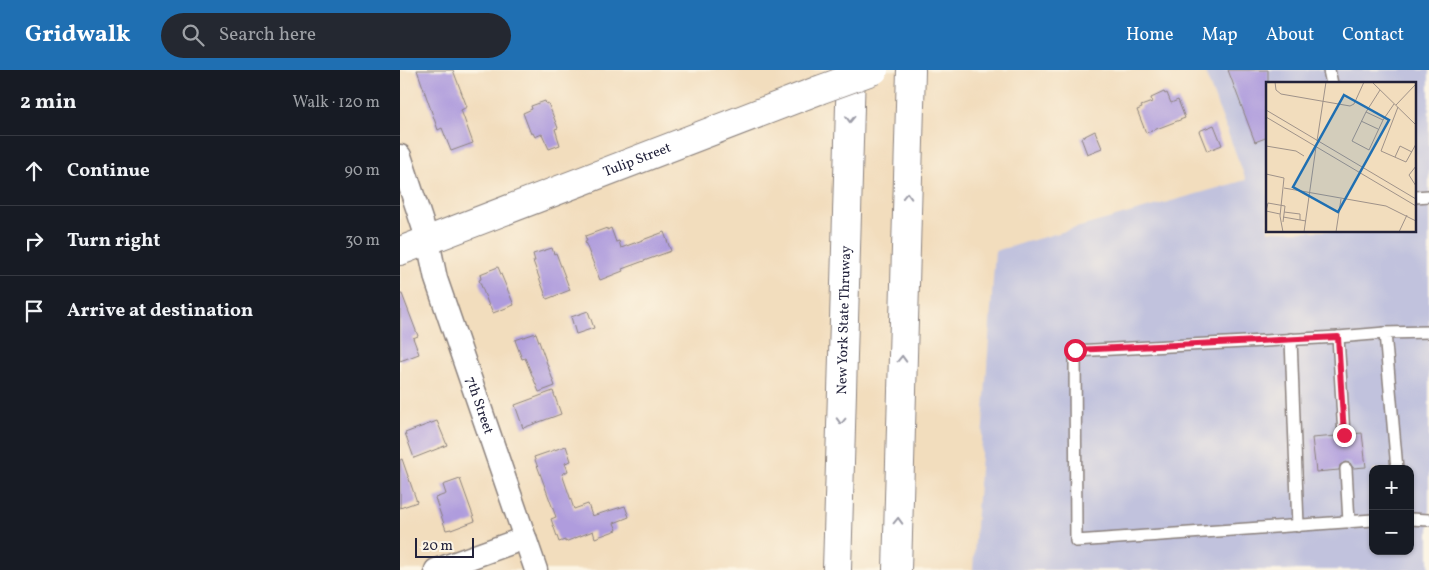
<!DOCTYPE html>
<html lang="en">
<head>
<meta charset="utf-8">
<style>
	:root { --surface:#171b24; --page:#242831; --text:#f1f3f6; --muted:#9ea1a6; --line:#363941; --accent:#1f6fb2 }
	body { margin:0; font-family:Vollkorn,serif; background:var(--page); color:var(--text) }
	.controls { position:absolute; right:15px; bottom:15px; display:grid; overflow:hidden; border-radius:10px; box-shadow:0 1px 4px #0004 }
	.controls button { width:45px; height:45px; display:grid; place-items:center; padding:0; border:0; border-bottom:1px solid var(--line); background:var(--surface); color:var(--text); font:25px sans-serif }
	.scale { position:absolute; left:15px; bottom:12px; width:59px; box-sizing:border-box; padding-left:5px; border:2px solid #22223b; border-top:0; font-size:14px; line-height:18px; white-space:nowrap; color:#22223b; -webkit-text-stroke:4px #fcf5e5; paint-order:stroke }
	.stop { position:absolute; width:15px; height:15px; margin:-11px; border:4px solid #e11d48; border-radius:50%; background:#fff }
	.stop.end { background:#e11d48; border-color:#fff; box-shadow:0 1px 5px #0008 }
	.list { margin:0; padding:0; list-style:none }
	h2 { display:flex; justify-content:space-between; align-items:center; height:65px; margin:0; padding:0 20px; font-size:21px }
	h2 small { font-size:16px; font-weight:400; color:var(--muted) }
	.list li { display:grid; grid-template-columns:32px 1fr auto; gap:15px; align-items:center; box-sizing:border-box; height:70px; padding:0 20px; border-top:1px solid var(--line) }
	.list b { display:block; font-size:19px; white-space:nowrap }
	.list em { font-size:16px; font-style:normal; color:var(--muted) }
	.icon { flex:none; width:28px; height:28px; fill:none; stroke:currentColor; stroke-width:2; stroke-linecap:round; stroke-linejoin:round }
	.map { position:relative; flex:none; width:1029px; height:500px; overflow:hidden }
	header { display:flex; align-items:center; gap:30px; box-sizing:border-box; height:70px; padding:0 25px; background:var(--accent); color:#fff }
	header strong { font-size:24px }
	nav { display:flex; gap:28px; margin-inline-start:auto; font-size:18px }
	.search { width:350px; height:45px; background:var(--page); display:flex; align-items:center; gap:12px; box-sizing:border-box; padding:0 18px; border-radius:28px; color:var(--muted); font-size:19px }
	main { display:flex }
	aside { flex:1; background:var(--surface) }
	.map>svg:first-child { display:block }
</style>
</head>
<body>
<header>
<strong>Gridwalk</strong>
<div class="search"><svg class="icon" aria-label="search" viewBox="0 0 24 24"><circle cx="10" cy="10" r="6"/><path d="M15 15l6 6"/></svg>Search here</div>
<nav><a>Home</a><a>Map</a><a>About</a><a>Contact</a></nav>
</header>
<main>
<aside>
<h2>2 min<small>Walk · 120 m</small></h2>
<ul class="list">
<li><svg class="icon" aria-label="ahead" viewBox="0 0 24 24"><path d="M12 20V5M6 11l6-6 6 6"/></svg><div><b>Continue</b></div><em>90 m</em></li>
<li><svg class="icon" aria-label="right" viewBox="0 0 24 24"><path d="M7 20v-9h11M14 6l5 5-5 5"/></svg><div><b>Turn right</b></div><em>30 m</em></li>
<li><svg class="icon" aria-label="arrive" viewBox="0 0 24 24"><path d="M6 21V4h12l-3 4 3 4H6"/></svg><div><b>Arrive at destination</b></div></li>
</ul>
</aside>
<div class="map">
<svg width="1029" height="500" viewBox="0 0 1029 500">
	<rect width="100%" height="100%" fill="#fcf5e5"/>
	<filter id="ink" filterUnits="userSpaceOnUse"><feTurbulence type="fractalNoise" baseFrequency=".02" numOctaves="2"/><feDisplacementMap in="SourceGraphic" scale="10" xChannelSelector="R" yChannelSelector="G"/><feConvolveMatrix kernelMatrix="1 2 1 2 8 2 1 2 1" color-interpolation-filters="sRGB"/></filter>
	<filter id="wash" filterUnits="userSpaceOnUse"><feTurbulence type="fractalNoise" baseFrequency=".0096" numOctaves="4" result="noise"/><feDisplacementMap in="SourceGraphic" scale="20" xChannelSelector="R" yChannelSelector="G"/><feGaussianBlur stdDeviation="1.12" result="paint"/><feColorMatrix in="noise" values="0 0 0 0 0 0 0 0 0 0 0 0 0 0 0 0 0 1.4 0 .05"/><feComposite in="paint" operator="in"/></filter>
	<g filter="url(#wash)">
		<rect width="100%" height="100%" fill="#f2ddbd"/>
		<path fill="#c1c2dd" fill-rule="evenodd" d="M804 0H1029V500H573L595 181 846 110ZM868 14H1015V161H868ZM973 399H1010V481H973Z"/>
		<g id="blocks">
			<g fill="#af9cdd">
				<path d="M17 0H53L67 37 61 40 73 73 51 81 42 58 38 60Z"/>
				<path d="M828 0H868V67L855 72Z"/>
				<path d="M764 22 765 24 767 23 771 33 778 30 785 48 746 63 737 40 742 38 741 36 752 32 751 28Z"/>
				<path d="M145 31 146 34 148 33 158 58 155 59 160 75 149 79 142 64 135 67 133 63 131 64 123 43 132 39 131 36Z"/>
				<path d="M814 55 822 75 807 81 799 61Z"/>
				<path d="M695 61 702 78 687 84 681 68Z"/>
				<path d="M207 158V160L211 158 216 172 219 171 221 178 264 162 271 181 222 199 223 201 200 210 185 172 187 171 185 166Z"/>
				<path d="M152 178 154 184 156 183 170 220 147 229 133 191H135L133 184Z"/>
				<path d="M98 197 114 235 93 243 90 236H89L79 210 81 209 80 204Z"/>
				<path d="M0 224H2L18 266 13 268 19 284 0 291Z"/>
				<path d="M188 241 194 258 176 264 171 247Z"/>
				<path d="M136 263 155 316 139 322 125 288 122 289 115 270Z"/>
				<path d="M153 321 161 344 123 358 115 335Z"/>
				<path d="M37 351 47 375 14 388 5 363Z"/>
				<path d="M962 363 966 397 953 398 950 393 945 392 940 395 939 400 916 402 912 368 937 366 940 371 945 372 950 369 951 364Z"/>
				<path d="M166 376 171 391 165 393 168 401 162 404 174 439 188 434 192 446 225 436 229 447 214 453 217 460 195 468 193 461 165 472V470L159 472 151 449 156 447 134 387Z"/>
				<path d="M2 389 17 432 0 438V390Z"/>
				<path d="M60 409 75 451 51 460V459L46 460 35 428 46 424 43 415Z"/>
			</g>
		</g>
	</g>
	<g filter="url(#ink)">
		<use href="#blocks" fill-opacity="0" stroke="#8a807c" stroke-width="1"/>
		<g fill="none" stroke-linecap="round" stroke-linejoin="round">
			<defs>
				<g id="service">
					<path d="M929 0 932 14"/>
					<path d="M1015 127 1029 126"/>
					<path d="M938 267 944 365"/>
					<path d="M891 269 898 456"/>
					<path d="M946 399 949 452"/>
					<path d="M997 399 985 263 1029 262"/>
					<path d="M1010 449 1029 450"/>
					<path d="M973 450 676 471 675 281 938 267 985 263"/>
				</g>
				<g id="minor">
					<path id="s1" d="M0 86 28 171 36 209 136 500"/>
					<path d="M36 500 125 468"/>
				</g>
				<g id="tertiary">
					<path id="s2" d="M0 181 419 20"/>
				</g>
				<g id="motorway">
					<path id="s3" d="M437 500 451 0"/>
					<path d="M497 500 511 0"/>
				</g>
			</defs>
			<use href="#service" stroke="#8a807c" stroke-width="14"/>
			<use href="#minor" stroke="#8a807c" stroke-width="25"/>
			<use href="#tertiary" stroke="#8a807c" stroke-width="30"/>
			<use href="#motorway" stroke="#8a807c" stroke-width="30"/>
			<use href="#service" stroke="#fff" stroke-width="11"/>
			<use href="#minor" stroke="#fff" stroke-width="22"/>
			<use href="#tertiary" stroke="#fff" stroke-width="28"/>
			<use href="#motorway" stroke="#fff" stroke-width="28"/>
			<defs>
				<path id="tertiary-bridge" d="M419 20 474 0"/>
			</defs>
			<use href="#tertiary-bridge" stroke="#8a807c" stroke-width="30" stroke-linecap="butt"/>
			<use href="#tertiary-bridge" stroke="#fff" stroke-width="28"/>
		</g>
		<defs><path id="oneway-chevron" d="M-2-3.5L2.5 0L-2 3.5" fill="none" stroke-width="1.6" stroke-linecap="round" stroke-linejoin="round" transform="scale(1.25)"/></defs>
		<g stroke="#9c9ca7">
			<use href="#oneway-chevron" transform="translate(450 49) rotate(92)"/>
			<use href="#oneway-chevron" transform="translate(507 126) rotate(-88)"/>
			<use href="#oneway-chevron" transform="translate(502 289) rotate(-88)"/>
			<use href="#oneway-chevron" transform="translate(441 351) rotate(92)"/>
			<use href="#oneway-chevron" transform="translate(498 451) rotate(-88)"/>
		</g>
	</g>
	<g fill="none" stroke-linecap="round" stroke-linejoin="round" filter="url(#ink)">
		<path stroke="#e11d48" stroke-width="6" d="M675 280 938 267 944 365"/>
	</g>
	<g text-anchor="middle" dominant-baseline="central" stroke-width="4" stroke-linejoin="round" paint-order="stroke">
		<g font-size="14" fill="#22223b" stroke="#fcf5e5">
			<text stroke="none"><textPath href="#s2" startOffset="254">Tulip Street</textPath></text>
			<text stroke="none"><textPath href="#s3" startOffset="250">New York State Thruway</textPath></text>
			<text stroke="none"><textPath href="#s1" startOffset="262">7th Street</textPath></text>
		</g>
	</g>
	<g transform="translate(866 12)">
		<rect width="150" height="150" fill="#f2ddbd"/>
		<path fill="none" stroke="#9f9289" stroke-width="1" d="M9 0 10 8 15 12 84 24 88 22 98 0M106 0 150 43M114 8 100 30 117 38 128 22M130 23 150 2M132 25 115 69 140 80 150 62M0 28 150 117M100 30 86 59 103 68 117 38M0 35 150 124M95 39 112 47M51 59 60 0M0 64 30 69 38 74M129 75 134 64 146 70M150 84 143 93 150 104M0 92 18 96 14 134 17 150M18 106 120 124 150 139M18 130 34 132V138M14 132 0 129 2 121 19 124 17 140M17 135 40 139M38 150 50 65M70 150 75 117M133 150 141 133"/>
		<path fill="#1f6fb2" fill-opacity="0.15" stroke="#1f6fb2" stroke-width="2.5" d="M78 13 123 38 72 130 27 105Z"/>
		<rect width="150" height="150" fill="none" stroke="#22223b" stroke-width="2.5"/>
	</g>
</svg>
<div class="controls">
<button>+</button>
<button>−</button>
</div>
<div class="scale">20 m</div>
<div class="stop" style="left:675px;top:280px"></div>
<div class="stop end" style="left:944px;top:365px"></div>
</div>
</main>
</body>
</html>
